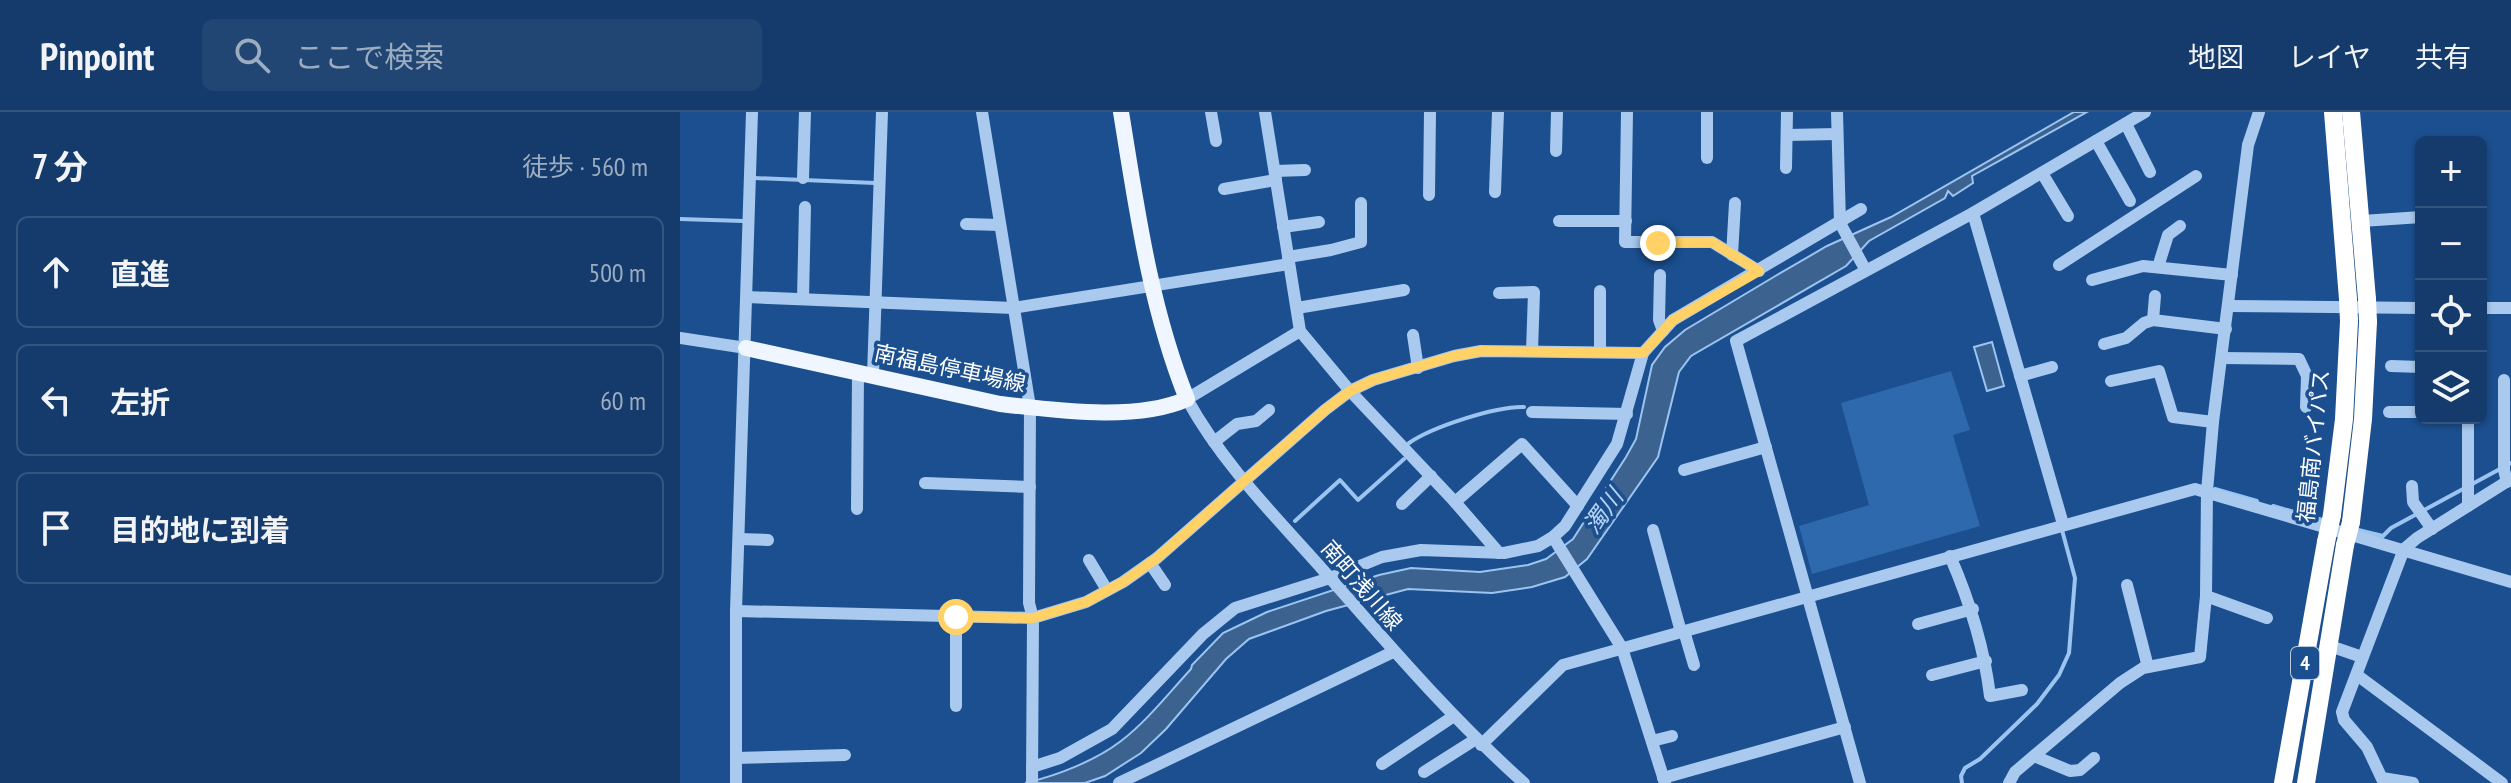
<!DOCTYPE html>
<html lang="ja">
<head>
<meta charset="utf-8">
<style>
	:root { --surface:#143b6b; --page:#214673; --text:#f1f3f6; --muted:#9dadc1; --line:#33557e }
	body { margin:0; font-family:"PT Sans Narrow","Noto Sans JP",sans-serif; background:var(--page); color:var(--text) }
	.controls { position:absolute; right:24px; top:24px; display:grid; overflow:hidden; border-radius:12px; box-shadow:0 2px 6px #0004 }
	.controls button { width:72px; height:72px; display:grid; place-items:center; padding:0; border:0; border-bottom:2px solid var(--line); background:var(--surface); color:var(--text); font:40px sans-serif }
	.stop { position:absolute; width:24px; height:24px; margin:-18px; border:6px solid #ffd166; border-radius:50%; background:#fff }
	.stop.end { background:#ffd166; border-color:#fff; box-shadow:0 2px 8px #0008 }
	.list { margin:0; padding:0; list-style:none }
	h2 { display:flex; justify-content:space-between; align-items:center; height:104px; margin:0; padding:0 32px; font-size:34px }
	h2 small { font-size:26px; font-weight:400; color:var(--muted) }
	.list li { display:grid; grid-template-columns:52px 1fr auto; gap:24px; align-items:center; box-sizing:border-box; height:112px; margin:0 16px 16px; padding:0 16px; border:2px solid var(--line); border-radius:12px }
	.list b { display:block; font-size:30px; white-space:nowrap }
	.list em { font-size:26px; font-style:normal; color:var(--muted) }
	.icon { flex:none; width:44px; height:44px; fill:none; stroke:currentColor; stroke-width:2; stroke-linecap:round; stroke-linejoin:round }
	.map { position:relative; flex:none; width:1831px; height:671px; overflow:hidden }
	header { display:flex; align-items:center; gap:48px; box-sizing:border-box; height:112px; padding:0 40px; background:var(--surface); border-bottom:2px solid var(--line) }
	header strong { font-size:38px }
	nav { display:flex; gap:44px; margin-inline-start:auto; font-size:28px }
	.search { width:560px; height:72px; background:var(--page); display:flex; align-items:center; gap:20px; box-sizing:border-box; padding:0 28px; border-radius:12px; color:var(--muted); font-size:30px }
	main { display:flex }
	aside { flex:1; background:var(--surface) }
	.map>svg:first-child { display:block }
</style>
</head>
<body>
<header>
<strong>Pinpoint</strong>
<div class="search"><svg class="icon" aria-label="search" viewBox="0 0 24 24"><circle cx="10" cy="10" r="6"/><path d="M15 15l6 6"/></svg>ここで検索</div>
<nav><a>地図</a><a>レイヤ</a><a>共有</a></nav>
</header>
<main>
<aside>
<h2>7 分<small>徒歩 · 560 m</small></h2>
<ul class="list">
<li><svg class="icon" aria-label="ahead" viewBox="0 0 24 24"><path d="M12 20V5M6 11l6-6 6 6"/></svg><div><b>直進</b></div><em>500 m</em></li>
<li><svg class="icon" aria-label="left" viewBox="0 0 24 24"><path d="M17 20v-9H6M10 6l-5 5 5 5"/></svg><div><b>左折</b></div><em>60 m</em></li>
<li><svg class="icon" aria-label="arrive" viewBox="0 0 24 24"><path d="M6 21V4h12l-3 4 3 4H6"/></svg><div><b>目的地に到着</b></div></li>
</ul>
</aside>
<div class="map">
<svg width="1831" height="671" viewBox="0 0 1831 671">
	<rect width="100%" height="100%" fill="#1b4f8f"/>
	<path fill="#2e69ad" d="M1271 259 1290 318 1273 323 1300 414 1132 462 1119 414 1189 393 1161 291Z"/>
	<g fill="#3c6290" stroke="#9cc4f0" stroke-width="2">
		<path d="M1394 0H1407L1292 64 1293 71 1273 84 1268 79 1265 86 1189 129 1166 154 1011 244 999 260 978 345 907 447 885 465 852 475 812 481 728 477 646 499 569 527 546 547 486 617 461 641 425 664 405 671H345C376 664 415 649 441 629 467 609 488 582 511 557L512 553 543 521 562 512 587 500 699 463 731 456 800 460 848 453 866 447 893 427 946 345 956 327 972 253 985 235 1005 218 1097 163 1147 134 1211 105Z"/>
		<path d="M1312 230 1324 274 1307 279 1294 235Z"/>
	</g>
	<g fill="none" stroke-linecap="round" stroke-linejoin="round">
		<g stroke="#9cc4f0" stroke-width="4">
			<path d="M74 66 195 71"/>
			<path d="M0 107 63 109"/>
			<path d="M729 331C752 315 816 294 844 295"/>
			<path d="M1535 377 1577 389"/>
			<path d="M1593 394 1646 409"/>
			<path d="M615 409 660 368 678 388 724 347"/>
			<path d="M1674 417 1703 424 1711 416 1831 351"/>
			<path d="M1282 671 1281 664 1285 656 1300 647 1357 592 1379 563 1389 541 1395 466 1382 418"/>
		</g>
		<g stroke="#a9c9ee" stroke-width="12">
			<path d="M302 0 350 295 349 491 353 506 352 671"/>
			<path d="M531 0 536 29"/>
			<path d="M585 0 620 219 670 279 775 390 819 441"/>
			<path d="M947 0 945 130H1032L1079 159"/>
			<path d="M1027 0V46"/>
			<path d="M1157 0 1160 111 1185 157"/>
			<path d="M1446 12 1470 60"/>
			<path d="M1107 23 1157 22"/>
			<path d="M1416 29 1450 89"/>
			<path d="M876 39 877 0"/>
			<path d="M1106 56 1107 0"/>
			<path d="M595 59 625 58"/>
			<path d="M1362 61 1388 104"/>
			<path d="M123 66 125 0"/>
			<path d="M544 77 596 68"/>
			<path d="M815 80 818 0"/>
			<path d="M749 83 750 0"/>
			<path d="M1293 101 1383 412"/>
			<path d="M879 109H946"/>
			<path d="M1682 109 1741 105"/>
			<path d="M286 112 320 113"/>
			<path d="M603 115 639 110"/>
			<path d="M1052 143 1055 91"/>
			<path d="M608 145 651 138 681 130V91"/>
			<path d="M1379 153 1516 64"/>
			<path d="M1478 155 1488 123 1500 114"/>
			<path d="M980 163 979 208 983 219"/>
			<path d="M1412 168 1463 154 1552 163"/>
			<path d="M920 179V240"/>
			<path d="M819 181 854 180 852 239"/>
			<path d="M67 185 333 196 609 152"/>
			<path d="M123 187 125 95"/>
			<path d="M1549 194 1741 196"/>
			<path d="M617 196 724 178"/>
			<path d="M1801 196H1831"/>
			<path d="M1473 208 1475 184"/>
			<path d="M620 219 507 287C542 351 595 404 643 458 708 532 771 606 844 671"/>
			<path d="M733 223 738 256"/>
			<path d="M0 226 66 236"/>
			<path d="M1424 232 1446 226 1464 211 1473 208 1546 217"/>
			<path d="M1542 246 1619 247 1627 264 1626 295"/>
			<path d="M1711 254 1741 255"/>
			<path d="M193 263 202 0"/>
			<path d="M1340 264 1372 255"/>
			<path d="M1824 268V358L1827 370"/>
			<path d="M1431 269 1479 259 1493 305 1533 310"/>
			<path d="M852 300 947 302"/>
			<path d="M1709 300H1741"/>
			<path d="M534 330 557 312 576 309 589 298"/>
			<path d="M1004 358 1086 335"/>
			<path d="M245 371 350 375"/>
			<path d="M1732 374 1733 390 1752 417"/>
			<path d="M775 390 842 332 898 394"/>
			<path d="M722 392 751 364"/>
			<path d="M1788 394V306"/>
			<path d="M177 397 178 260"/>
			<path d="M973 418 1001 520"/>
			<path d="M873 425 942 536 985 671"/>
			<path d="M59 427 88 428"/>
			<path d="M1270 444C1290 490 1304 534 1310 584L1342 578"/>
			<path d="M409 448 427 478"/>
			<path d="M470 451 485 473"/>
			<path d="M1447 473 1468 555"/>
			<path d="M1526 484 1587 506"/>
			<path d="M56 499 353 506 406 490 443 470 477 446 645 298 670 279 693 268 774 244 801 239 963 241 993 208 1181 97"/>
			<path d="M276 505V594"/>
			<path d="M1238 512 1293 497"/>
			<path d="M1004 519 1014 553"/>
			<path d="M1650 534 1682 545"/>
			<path d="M1252 563 1306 549"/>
			<path d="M1677 563 1822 671"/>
			<path d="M972 629 992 624"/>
			<path d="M801 633 883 553 1515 377 1831 470"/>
			<path d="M1354 644 1390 659 1400 658 1414 646"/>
			<path d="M56 646 165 643"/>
			<path d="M702 652 774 604"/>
			<path d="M352 655 380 646 432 617 523 522 555 496 650 466 702 445 741 438 824 441 858 434 873 425 885 414 937 332 963 241"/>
			<path d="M744 660 796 627"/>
			<path d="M983 666 1165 615"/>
			<path d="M1702 666 1733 671"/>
			<path d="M56 671V499L72 0"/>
			<path d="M439 671 713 540"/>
			<path d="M1180 671 1056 229 1293 101 1465 0"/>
			<path d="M1329 671 1335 660 1440 571 1463 556 1520 545 1526 484 1527 379 1533 310 1568 33 1579 0"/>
			<path d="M1704 671 1687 635 1664 608 1662 600 1724 437 1737 426 1831 367"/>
		</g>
		<path stroke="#f0f6ff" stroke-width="16" d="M66 236 320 292C375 298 456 310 507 287 470 195 457 98 441 0"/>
		<g stroke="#fff" stroke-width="18">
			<path d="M1653 0 1668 187"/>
			<path d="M1671 0 1687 187"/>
			<path d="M1652 403 1664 307 1669 209"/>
			<path d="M1671 410 1683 307 1688 210"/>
			<path d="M1603 671 1646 430"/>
			<path d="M1626 671 1665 433"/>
		</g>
		<g stroke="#fff" stroke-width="18">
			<path d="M1668 187 1669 209"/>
			<path d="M1687 187 1688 210"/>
			<path d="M1646 430 1652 403"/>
			<path d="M1665 433 1671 410"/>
		</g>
	</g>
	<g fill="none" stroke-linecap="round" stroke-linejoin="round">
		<path stroke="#ffd166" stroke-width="10" d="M276 505 353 506 406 490 443 470 477 446 645 298 670 279 693 268 774 244 801 239 963 241 993 208 1079 159 1032 130 978 131"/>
	</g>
	<g text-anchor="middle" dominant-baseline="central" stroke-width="7" stroke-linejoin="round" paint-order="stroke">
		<rect fill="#1b4f8f" stroke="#bbcadd" stroke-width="2" x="1611" y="535" width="28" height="32" rx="6"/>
		<g font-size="20" font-weight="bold" fill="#fff">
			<text x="1625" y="551">4</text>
		</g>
		<g font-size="22" fill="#fff" stroke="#1b4f8f">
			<text transform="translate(270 256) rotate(12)">南福島停車場線</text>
			<text transform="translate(1633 334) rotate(-84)">福島南バイパス</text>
			<text transform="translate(682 473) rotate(49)">南町浅川線</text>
		</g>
		<g font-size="24" font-style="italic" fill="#b5d3f5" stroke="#1b4f8f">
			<text transform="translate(923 399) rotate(-54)">濁川</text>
		</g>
	</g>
</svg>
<div class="controls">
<button>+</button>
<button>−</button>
<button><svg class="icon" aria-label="locate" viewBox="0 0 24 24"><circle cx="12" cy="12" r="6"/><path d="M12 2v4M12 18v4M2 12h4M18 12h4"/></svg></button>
<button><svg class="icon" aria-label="layers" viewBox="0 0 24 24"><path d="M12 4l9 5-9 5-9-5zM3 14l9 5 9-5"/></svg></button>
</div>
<div class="stop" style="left:276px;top:505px"></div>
<div class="stop end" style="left:978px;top:131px"></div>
</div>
</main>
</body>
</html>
